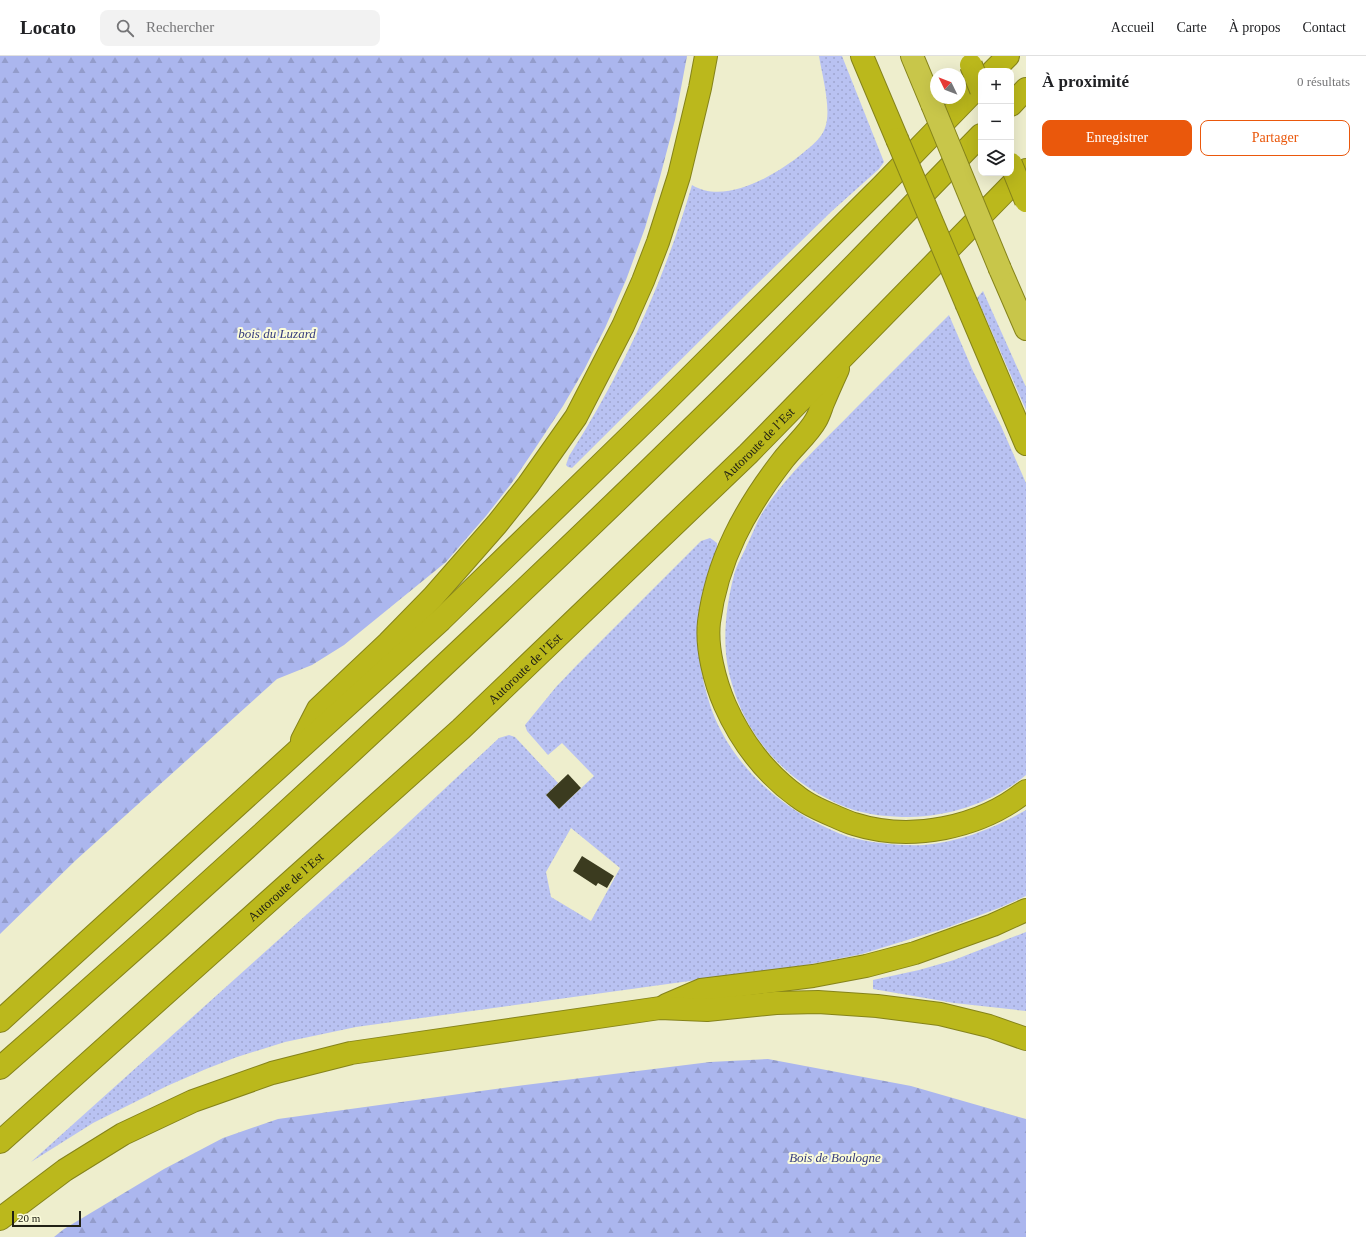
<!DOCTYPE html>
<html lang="fr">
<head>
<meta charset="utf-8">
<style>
	:root { --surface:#fff; --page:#f2f2f2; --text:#202124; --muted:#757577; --line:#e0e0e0; --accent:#ea580c }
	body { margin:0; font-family:Georgia,serif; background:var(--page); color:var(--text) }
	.controls { position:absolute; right:12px; top:12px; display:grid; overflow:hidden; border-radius:8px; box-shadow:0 4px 16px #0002 }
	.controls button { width:36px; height:36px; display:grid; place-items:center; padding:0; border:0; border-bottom:1px solid var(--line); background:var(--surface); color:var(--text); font:20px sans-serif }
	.compass { position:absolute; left:930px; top:12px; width:36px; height:36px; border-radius:50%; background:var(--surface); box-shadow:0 4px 16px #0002; rotate:313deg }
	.scale { position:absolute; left:12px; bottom:10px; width:69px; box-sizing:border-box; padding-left:4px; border:2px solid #212115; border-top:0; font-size:11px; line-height:14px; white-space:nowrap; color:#212115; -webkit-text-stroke:3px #fbfcda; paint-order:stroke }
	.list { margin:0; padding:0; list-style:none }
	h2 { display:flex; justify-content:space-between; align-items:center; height:52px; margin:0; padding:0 16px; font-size:17px }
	h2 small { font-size:13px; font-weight:400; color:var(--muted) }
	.actions { display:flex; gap:8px; padding:12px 16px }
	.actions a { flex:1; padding:9px 0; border:1px solid var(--accent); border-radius:8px; text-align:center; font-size:14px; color:var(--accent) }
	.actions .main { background:var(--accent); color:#fff }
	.icon { flex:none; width:22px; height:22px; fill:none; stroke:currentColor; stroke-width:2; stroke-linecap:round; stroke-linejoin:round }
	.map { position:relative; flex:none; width:1026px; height:1181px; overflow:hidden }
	header { display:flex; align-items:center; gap:24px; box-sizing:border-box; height:56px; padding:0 20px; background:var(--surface); border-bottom:1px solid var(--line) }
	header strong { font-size:19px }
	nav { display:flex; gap:22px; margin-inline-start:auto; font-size:14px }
	.search { width:280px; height:36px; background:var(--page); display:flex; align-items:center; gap:10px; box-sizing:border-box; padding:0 14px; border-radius:8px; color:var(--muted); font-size:15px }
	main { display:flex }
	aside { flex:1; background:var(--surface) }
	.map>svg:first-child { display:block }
</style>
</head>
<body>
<header>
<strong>Locato</strong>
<div class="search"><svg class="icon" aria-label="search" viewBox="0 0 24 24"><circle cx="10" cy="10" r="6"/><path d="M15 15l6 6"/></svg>Rechercher</div>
<nav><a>Accueil</a><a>Carte</a><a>À propos</a><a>Contact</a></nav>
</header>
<main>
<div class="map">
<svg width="1026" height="1181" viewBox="0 0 1026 1181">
	<defs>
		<pattern id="grass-dots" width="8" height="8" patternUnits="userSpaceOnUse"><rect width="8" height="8" fill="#b9c2f2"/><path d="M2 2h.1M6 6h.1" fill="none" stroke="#9fa6cf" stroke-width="1.8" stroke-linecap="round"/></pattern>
		<pattern id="forest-firs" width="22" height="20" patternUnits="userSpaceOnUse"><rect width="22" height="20" fill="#abb6ee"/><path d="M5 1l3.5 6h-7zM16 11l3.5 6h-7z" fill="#939ccb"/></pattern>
	</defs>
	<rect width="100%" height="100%" fill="#eeeecd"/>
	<g fill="url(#grass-dots)" fill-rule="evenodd">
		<path d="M819 0H842L884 106 879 113 832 155 751 234 576 408 572 412 568 411 566 409 569 400C623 316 664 225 692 129 726 150 777 118 803 97 811 90 821 83 825 72 832 54 822 19 819 0Z"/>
		<path d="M983 235 1026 331V354L977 242Z"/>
		<path d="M949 259 973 315 1001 370 1026 427V719C993 746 952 760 909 761 890 761 867 759 848 752 793 731 748 686 732 628 721 593 725 554 734 519 737 508 743 499 747 489 752 479 756 468 761 459 784 421 825 384 856 352 887 321 918 290 949 259Z"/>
		<path d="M710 482 713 484 717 487V491C711 513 702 536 699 558 696 583 700 615 707 639 722 695 764 738 813 765 825 771 837 777 849 781 871 787 901 790 924 789 960 786 995 772 1026 754V840L999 852 946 872 862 898 806 909 356 971 285 986 237 1001 206 1013 167 1030 93 1067 31 1106 393 781 499 682 509 679 515 681 558 727 546 739 559 753 594 720 562 687 548 699 527 675 525 669 556 631 577 609 701 485ZM571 772 620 812 591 865 551 841 546 816Z"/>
		<path d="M1026 876V955L954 947 873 933V924L919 914 954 904Z"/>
	</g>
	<g fill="url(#forest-firs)">
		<path d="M0 0H687L675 64 660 121 645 172 626 224 605 272 584 314 563 350 534 394 511 428 486 460 446 506 344 589 312 609 277 623 76 804 0 878Z"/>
		<path d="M768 1003 911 1030 1026 1063V1181H54L64 1173 164 1113 223 1082 278 1063 525 1029 710 1006Z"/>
	</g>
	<g fill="#3b3b1f">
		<path d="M568 718 581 732 559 753 546 739Z"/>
		<path d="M582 800 614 820 607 832 598 827 596 830 573 815Z"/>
	</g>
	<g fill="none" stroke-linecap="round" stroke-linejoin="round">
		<defs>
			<g id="trunk">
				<path d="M912 0 932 48"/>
				<path d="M1000 213 1026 273"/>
			</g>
			<g id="motorway">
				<path d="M862 0 897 83"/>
				<path d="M993 15 1008 0"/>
				<path d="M1011 49 1026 33"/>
				<path d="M967 249 1026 388"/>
				<path d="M838 313C833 324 828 335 823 347 821 352 819 359 816 364 809 377 793 391 783 404 745 453 717 504 709 566 706 592 715 626 725 649 741 685 766 718 798 741 808 749 822 755 834 760 841 763 847 766 854 768 911 786 980 772 1026 735"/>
				<path d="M302 684 318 653 388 587 433 541 497 468 528 429 576 361 623 270 643 225 658 186 679 120 700 32 706 0"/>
				<path d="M666 949 701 934 813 920 866 910 915 897 993 869 1026 854"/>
				<path d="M0 965 441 564 664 347 883 129 981 28"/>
				<path d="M0 1012C239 803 472 587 699 365 795 272 887 175 981 79"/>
				<path id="s1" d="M0 1086 461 673 748 398 1026 114"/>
				<path d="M0 1163 65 1114 123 1078 193 1045 272 1017 351 997 660 952 707 954 776 947 818 946 877 950 940 958 989 970 1026 983"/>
			</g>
		</defs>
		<use href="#trunk" stroke="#85831a" stroke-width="24"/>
		<use href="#motorway" stroke="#85831a" stroke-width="24"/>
		<use href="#trunk" stroke="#c8c64a" stroke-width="22"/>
		<use href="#motorway" stroke="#bbb81c" stroke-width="22"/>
		<defs>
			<path id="trunk-bridge" d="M932 48 1000 213"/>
			<g id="motorway-bridge">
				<path d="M971 9 981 34"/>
				<path d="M897 83 967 249"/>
				<path d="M1011 108 1026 145"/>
			</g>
		</defs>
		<use href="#trunk-bridge" stroke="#85831a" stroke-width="24" stroke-linecap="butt"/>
		<use href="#motorway-bridge" stroke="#85831a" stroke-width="24" stroke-linecap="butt"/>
		<use href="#trunk-bridge" stroke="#c8c64a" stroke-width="22"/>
		<use href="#motorway-bridge" stroke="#bbb81c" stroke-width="22"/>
	</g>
	<g text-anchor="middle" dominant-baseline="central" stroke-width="4" stroke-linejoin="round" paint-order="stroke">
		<g font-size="13" font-style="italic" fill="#353b7d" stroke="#fbfcda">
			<text x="277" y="277">bois du Luzard</text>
			<text x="835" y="1101">Bois de Boulogne</text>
		</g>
		<g font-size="13" fill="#212115" stroke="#fbfcda">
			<text stroke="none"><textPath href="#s1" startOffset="1031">Autoroute de l’Est</textPath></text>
			<text stroke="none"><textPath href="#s1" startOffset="707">Autoroute de l’Est</textPath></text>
			<text stroke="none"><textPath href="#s1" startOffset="383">Autoroute de l’Est</textPath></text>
		</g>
	</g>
</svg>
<div class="controls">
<button>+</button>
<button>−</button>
<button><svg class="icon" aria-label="layers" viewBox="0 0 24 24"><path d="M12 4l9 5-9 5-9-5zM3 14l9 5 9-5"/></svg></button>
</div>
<svg class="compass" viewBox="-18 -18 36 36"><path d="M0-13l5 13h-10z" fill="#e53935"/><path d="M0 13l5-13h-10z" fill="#757577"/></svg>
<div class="scale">20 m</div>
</div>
<aside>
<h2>À proximité<small>0 résultats</small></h2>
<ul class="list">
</ul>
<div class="actions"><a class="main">Enregistrer</a><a>Partager</a></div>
</aside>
</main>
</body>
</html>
